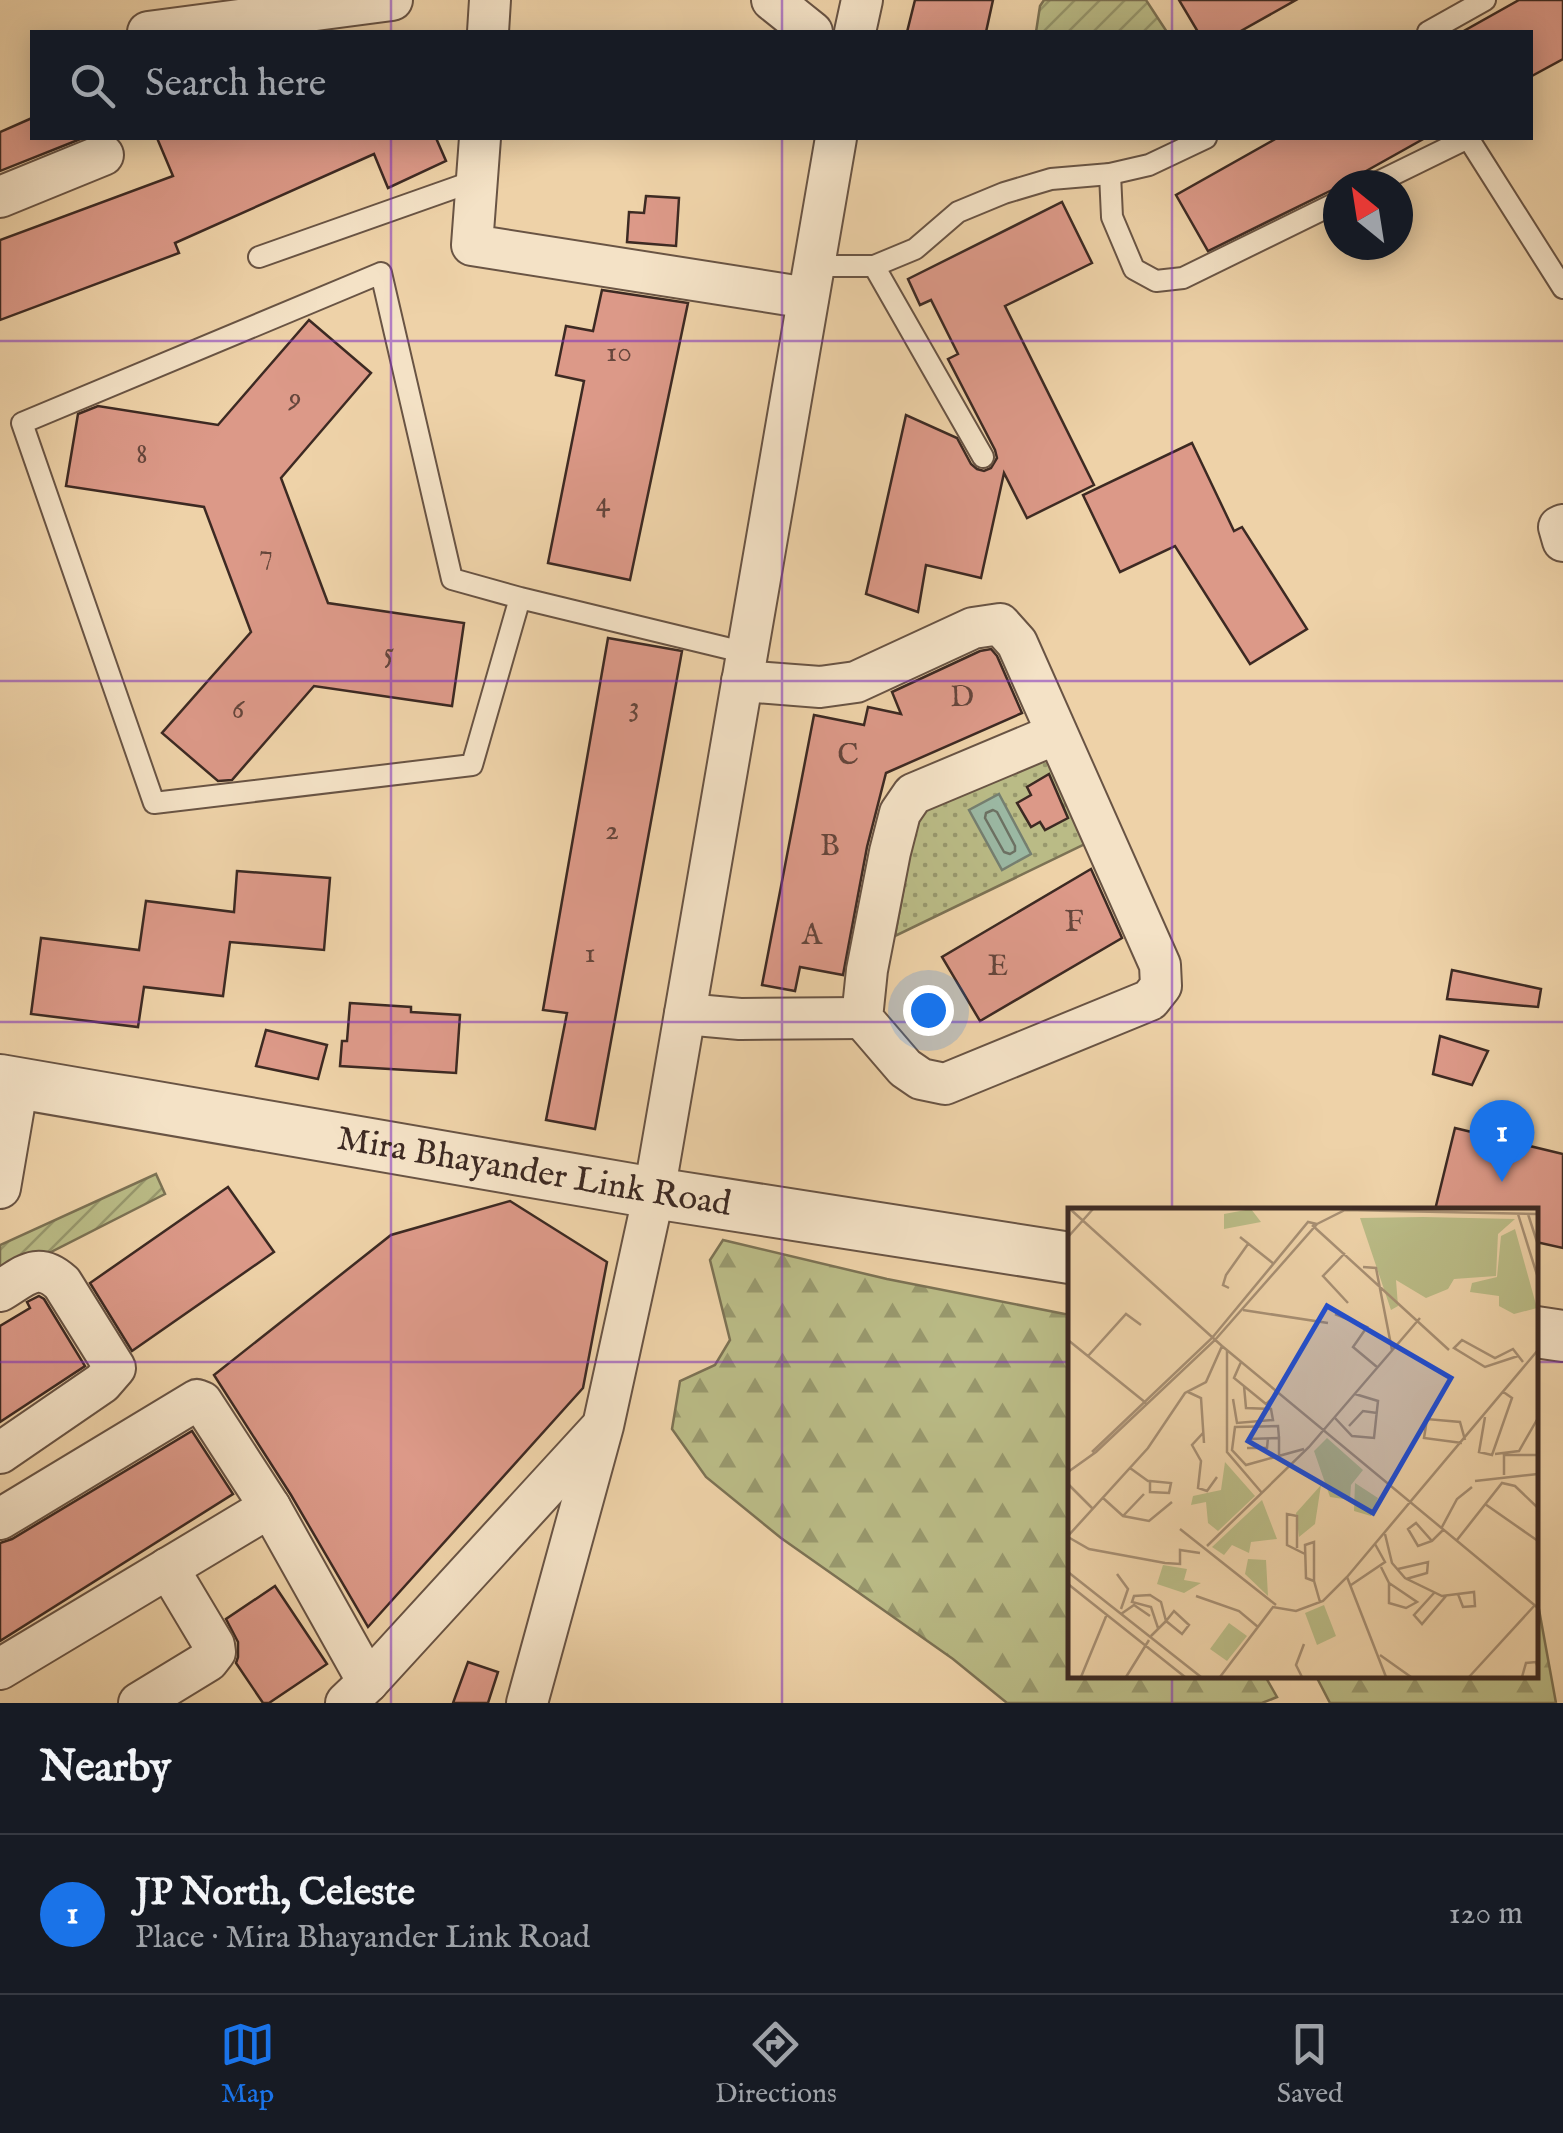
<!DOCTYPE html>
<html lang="en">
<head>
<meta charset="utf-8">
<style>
	:root { --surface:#171b24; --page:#242831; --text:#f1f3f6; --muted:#9ea1a6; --line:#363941; --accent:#1a73e8 }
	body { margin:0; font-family:"IM FELL English",serif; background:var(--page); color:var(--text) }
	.compass { position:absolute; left:1323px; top:170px; width:90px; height:90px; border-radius:50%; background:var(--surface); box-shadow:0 5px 25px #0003; rotate:330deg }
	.you { position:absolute; left:928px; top:1010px; width:35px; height:35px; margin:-25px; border:8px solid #fff; border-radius:50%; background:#1a73e8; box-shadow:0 0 0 15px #1a73e833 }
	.badge { display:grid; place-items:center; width:65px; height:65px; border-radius:50%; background:var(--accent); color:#fff; font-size:32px; font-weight:700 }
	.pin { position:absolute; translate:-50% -82px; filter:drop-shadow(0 2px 5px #0008) }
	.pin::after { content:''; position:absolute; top:52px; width:35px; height:30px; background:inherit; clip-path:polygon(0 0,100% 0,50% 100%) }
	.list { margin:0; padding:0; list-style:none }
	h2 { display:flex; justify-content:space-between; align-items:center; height:130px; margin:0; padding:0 40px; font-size:42px }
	h2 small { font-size:32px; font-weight:400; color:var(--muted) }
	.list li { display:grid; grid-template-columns:65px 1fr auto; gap:30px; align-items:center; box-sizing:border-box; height:160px; padding:0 40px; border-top:2px solid var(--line) }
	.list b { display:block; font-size:38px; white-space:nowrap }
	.list p { margin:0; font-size:32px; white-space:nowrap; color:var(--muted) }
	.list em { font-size:32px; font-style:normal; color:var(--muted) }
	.icon { flex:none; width:55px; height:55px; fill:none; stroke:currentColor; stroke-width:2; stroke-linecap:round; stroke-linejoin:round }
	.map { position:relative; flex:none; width:1563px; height:1703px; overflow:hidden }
	.search { position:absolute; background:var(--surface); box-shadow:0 5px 25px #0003; left:30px; right:30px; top:30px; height:110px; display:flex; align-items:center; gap:25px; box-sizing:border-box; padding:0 35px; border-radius:0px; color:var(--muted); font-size:38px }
	.sheet { height:290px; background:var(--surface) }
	nav { display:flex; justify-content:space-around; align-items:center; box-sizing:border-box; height:140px; border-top:2px solid var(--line); background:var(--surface); font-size:28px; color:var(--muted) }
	nav a { display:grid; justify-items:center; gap:5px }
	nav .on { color:var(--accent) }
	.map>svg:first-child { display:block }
</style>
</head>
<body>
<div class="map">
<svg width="1563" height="1703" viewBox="0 0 1563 1703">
	<defs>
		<pattern id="forest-firs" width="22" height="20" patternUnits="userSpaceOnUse" patternTransform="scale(2.5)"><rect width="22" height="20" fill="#babb86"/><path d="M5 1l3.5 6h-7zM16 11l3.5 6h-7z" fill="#98986d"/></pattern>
		<pattern id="park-dots" width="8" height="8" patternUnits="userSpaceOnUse" patternTransform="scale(2.5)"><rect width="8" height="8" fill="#babb86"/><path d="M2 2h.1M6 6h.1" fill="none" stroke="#98986d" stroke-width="1.8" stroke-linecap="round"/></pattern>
		<pattern id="garden-furrows" width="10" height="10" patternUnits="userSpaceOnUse" patternTransform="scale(2.5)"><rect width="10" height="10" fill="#babb86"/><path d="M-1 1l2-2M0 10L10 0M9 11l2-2" fill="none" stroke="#98986d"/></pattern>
	</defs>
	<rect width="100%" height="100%" fill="#eed2a8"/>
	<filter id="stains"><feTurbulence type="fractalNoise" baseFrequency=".002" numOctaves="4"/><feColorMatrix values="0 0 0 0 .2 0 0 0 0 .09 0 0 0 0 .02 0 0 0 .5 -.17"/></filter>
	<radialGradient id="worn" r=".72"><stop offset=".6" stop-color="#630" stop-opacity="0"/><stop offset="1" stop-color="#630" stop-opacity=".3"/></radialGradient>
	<g fill="url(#forest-firs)" stroke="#7c7254" stroke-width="2.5">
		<path d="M723 1240 887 1279 1070 1315V1676H1265L1277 1697 1262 1703H1007L953 1659 781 1538 706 1477 672 1429 680 1381 715 1365 730 1340 710 1260Z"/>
		<path d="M1536 1593 1556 1703H1330L1316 1676H1536Z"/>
	</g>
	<path fill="url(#park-dots)" stroke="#7c7254" stroke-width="2.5" d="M1065 721 1110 832 895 936 920 798Z"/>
	<g fill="url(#garden-furrows)" stroke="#7c7254" stroke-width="2.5">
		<path d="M1044 0H1146L1167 32H1036L1040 6Z"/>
		<path d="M156 1174 165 1194 0 1278V1245Z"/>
	</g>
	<path fill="#9bb8a3" stroke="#757f70" stroke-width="2.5" d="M999 794 1031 854 1002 870 969 810Z"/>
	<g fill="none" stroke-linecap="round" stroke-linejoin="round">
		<path stroke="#6c7163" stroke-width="2.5" d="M993 810 997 812 1015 846V851L1010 854 1004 852 985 818 986 813Z"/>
	</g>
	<g fill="#dc9988" stroke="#3d2a23" stroke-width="2.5">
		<path d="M915 0H993L986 32H907Z"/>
		<path d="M1179 0H1296L1239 32H1198Z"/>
		<path d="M1519 0H1563V59L1530 77V32H1462Z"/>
		<path d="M32 118V138H83L0 171V132Z"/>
		<path d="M157 138H436L446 161 388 188 374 154 175 243 179 253 0 320V240L173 176Z"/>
		<path d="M1277 138H1425L1334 189 1208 251 1176 195Z"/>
		<path d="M646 196 679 198 676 246 627 242 629 212 644 213Z"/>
		<path d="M1062 202 1092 263 1005 306 1094 485 1027 518 1004 473 981 578 926 565 918 612 866 594 906 415 957 438 971 464 977 469 984 471 991 468 997 458 995 450 948 359 958 354 931 300 920 305 908 279Z"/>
		<path d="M602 290 688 303 630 580 548 563 584 381 556 375 566 326 593 331Z"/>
		<path d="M309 320 371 373 281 478 328 603 464 623 452 706 314 686 232 780 218 781 162 733 251 632 204 507 66 486 78 414 98 406 218 425Z"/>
		<path d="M1192 443 1234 531 1242 527 1307 629 1250 664 1175 546 1120 572 1083 495Z"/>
		<path d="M608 638 682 651 595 1129 546 1120 567 1013 543 1010Z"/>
		<path d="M991 649 997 656 1022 713 886 773 867 847 843 975 800 967 795 991 762 985 814 715 864 725 868 707 901 714 892 692 980 651Z"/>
		<path d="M1049 774 1068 818 1045 830 1040 822 1031 827 1017 803 1031 795 1027 787Z"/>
		<path d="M1091 869 1122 938 980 1021 942 957Z"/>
		<path d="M237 871 330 878 324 950 230 942 223 996 144 987 138 1027 31 1014 41 938 139 950 146 901 234 912Z"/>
		<path d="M1452 970 1541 989 1538 1007 1447 999Z"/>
		<path d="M350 1003 411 1007V1012L460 1015 456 1073 340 1066 342 1041H347Z"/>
		<path d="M266 1030 327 1045 318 1079 256 1066Z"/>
		<path d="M1440 1036 1488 1051 1472 1085 1433 1074Z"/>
		<path d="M1455 1128 1563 1154V1248L1536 1242V1210H1435Z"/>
		<path d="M228 1187 274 1252 132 1351 90 1283Z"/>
		<path d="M510 1201 607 1262 583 1388 368 1627 291 1495 214 1375 391 1235Z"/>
		<path d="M39 1296 44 1299 85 1366 0 1422V1326L30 1308 27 1302Z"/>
		<path d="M192 1431 233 1494 0 1641V1543L12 1539Z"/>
		<path d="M275 1586 327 1664 269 1703H263L236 1663 238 1657V1642L226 1619Z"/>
		<path d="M468 1662 498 1672 488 1703H453Z"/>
	</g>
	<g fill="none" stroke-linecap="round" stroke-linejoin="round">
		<defs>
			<g id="service">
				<path d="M1428 32 1485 0"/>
				<path d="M1110 174 1112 217 1134 269 1156 281 1183 278 1338 202"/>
				<path d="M1372 185 1468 138 1563 288"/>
				<path d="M259 257 477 180"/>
				<path d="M814 266H874L915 249 958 212 1004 193 1051 179 1110 174 1149 165 1206 138"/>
				<path d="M874 266 983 457"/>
				<path d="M520 598 452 579 381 273 22 423 154 803 472 765 520 598 747 653"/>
			</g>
			<g id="minor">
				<path d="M772 0 812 32"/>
				<path d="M148 32 392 0"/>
				<path d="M488 32 490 0"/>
				<path d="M855 32 862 0"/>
				<path d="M480 138 472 245 808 298"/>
				<path d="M0 197 103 155"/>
				<path d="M1563 525 1559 527 1563 541"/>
				<path d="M742 681 820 687 856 682 973 628 1000 624 1017 643 1160 965 1161 986 1150 1000 945 1084 921 1079 905 1068 862 1018 867 970 890 852 900 813 913 794 1056 734"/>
				<path d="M685 1014 740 1019 862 1018"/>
				<path d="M0 1188 18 1083"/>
				<path d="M0 1291C24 1277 37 1260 62 1283L115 1368 102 1383 0 1453"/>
				<path d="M0 1519 197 1400 202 1402 270 1507"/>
				<path d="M0 1669 270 1507 368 1682"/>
				<path d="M139 1703 208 1661 215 1652 214 1645 168 1568"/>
				<path d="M346 1703 368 1682 598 1431"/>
				<path d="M527 1703 603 1426 654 1193 836 138"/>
			</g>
			<g id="tertiary">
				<path id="s1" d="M0 1080 654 1193 1070 1258"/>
				<path d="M1536 1332 1563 1336"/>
			</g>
		</defs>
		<use href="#service" stroke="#695444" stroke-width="24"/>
		<use href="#minor" stroke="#695444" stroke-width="44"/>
		<use href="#tertiary" stroke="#695444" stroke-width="54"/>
		<use href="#service" stroke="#f4e2c6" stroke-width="20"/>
		<use href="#minor" stroke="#f4e2c6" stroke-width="40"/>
		<use href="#tertiary" stroke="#f4e2c6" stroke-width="50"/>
	</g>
	<path fill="none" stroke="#7b2cbf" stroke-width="2.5" stroke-opacity="0.55" d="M391 0V32M782 0V32M1172 0V32M391 138V1703M782 138V1703M1172 138V1210M0 341H1563M0 681H1563M0 1022H1563M0 1362H1070M1536 1362H1563M1172 1676V1703"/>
	<g text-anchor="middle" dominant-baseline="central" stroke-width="10" stroke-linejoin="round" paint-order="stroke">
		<g font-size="30" fill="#65463c">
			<text x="619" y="353">10</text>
			<text x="295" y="399">9</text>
			<text x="142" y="455">8</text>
			<text x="603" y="503">4</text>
			<text x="266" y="555">7</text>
			<text x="389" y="654">5</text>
			<text x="962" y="698">D</text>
			<text x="634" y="707">3</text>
			<text x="238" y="710">6</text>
			<text x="848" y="756">C</text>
			<text x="612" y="831">2</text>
			<text x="830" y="847">B</text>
			<text x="1074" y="923">F</text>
			<text x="812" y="936">A</text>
			<text x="590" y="954">1</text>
			<text x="998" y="967">E</text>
		</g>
		<g font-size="35" fill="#3d2a23" stroke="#f4e2c6">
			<text stroke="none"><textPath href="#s1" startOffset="542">Mira Bhayander Link Road</textPath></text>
		</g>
	</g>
	<g transform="translate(1068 1208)">
		<rect width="470" height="470" fill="#eed2a8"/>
		<path d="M183 1 193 14 156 21V6ZM447 21 469 100 446 106 431 98V88L402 84 404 75 429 69 433 28ZM253 277 247 316 231 329 228 305ZM180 351 198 352 200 388 177 366Z" fill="#babb86"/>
		<path d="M259 230 295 262 283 277 282 292 262 289 246 243ZM157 254 187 288 150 323 140 315 138 294 123 297 125 288 153 282ZM287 275 310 290 303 308 286 303ZM194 292 209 331 183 334 181 345 164 337 156 347 144 339Z" fill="#babb86"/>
		<path d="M161 415 179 428 159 453 142 441Z" fill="#babb86"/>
		<path d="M95 357 119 361 116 372 133 375 116 385 89 376ZM256 397 268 428 249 437 237 405Z" fill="#babb86"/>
		<path d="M292 10 355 9 447 11 430 26 428 68 386 71 380 81 358 90 328 72 330 98 323 102Z" fill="#babb86"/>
		<path fill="none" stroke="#a78f73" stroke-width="2.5" d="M2 1 154 138 470 400M450 6 470 70M460 6 470 37M249 16 277 2 470 6M244 17 381 142M0 29 25 1M172 29 206 56M277 45 255 68 280 95M295 59 308 60 324 142M161 80 155 77 158 67 180 36M175 102 260 115M267 106 299 119 285 139 309 159M0 132 78 195M159 143V244L194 285M20 148 58 106 73 117M450 148 417 159 386 140 394 132 427 150 445 141 455 154M173 154 166 170 198 196 210 185M120 184 133 190 136 235M165 191 169 215 205 212 203 201 178 200 176 178M417 209 411 244 424 247 444 190 434 183M267 210 284 228 306 230 310 193 287 186M281 218 295 203 309 205M135 225 124 237 133 253 130 280 139 283 149 269M211 230 210 218 167 219 164 242 178 257 236 241M179 231 211 230V249M394 235 356 230 359 211 392 214 397 232M179 240H199L200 230M427 246 451 243 470 210M62 260 80 273H82L103 275 101 285 82 284V273M0 264 28 244 147 132 249 16 240 14 144 130 24 244M436 267V247H470M407 273 470 266M0 276 25 301M35 290 55 308 81 313 104 294M417 296 470 333M55 308 76 286M374 319 389 291 404 279M112 321 208 397M317 326 324 355 337 370 374 388 406 384 407 398 395 399 390 386M0 328 80 240 117 185 138 174 154 138M0 329 21 341 97 355 112 356V342L132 345M389 332 434 275 447 278 470 300M364 333 348 315 340 321 350 338 364 333 376 321M139 338 241 239 352 110M229 340V308L219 306V337L237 346M313 359 321 375 349 394 338 400 321 395V375M330 361 360 354 359 365 338 371M0 364 133 469M49 366 60 381 53 401M279 369 318 469M246 373V334L237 337 238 370 246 373 252 394M0 376 117 469M283 377 317 354 307 336M366 385 346 407 354 416 378 388M128 388 171 403 190 419M53 406 66 397 82 408M83 428 98 413 114 426 121 417 106 403 98 413 93 394 82 387 66 388 64 394 83 399 90 420M312 447 343 469M13 469 39 406M58 469 81 432M152 469 205 399 228 403 255 393 279 369 470 142M234 469 228 457 236 436M401 469 467 397M454 469 458 455 468 454 470 460"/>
		<path fill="#1d4ed8" fill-opacity="0.15" stroke="#1d4ed8" stroke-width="5" d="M259 98 383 170 305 305 180 233Z"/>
		<rect width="470" height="470" fill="none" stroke="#3d2a23" stroke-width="5"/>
	</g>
	<rect width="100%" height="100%" filter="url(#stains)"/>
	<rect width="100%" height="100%" fill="url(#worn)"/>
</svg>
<svg class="compass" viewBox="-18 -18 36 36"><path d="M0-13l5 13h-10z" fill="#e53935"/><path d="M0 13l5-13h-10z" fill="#9ea1a6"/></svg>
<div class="you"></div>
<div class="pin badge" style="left:1502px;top:1182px">1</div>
<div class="search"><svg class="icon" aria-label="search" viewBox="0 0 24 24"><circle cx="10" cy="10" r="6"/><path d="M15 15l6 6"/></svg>Search here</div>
</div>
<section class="sheet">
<h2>Nearby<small></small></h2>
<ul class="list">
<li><span class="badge">1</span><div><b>JP North, Celeste</b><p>Place · Mira Bhayander Link Road</p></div><em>120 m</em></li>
</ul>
</section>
<nav>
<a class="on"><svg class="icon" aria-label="map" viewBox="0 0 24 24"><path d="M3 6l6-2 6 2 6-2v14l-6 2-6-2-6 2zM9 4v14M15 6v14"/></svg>Map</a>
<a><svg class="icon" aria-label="directions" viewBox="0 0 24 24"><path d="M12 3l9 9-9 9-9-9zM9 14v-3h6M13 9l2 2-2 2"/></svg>Directions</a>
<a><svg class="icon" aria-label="saved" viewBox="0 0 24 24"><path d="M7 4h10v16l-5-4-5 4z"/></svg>Saved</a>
</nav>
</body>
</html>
